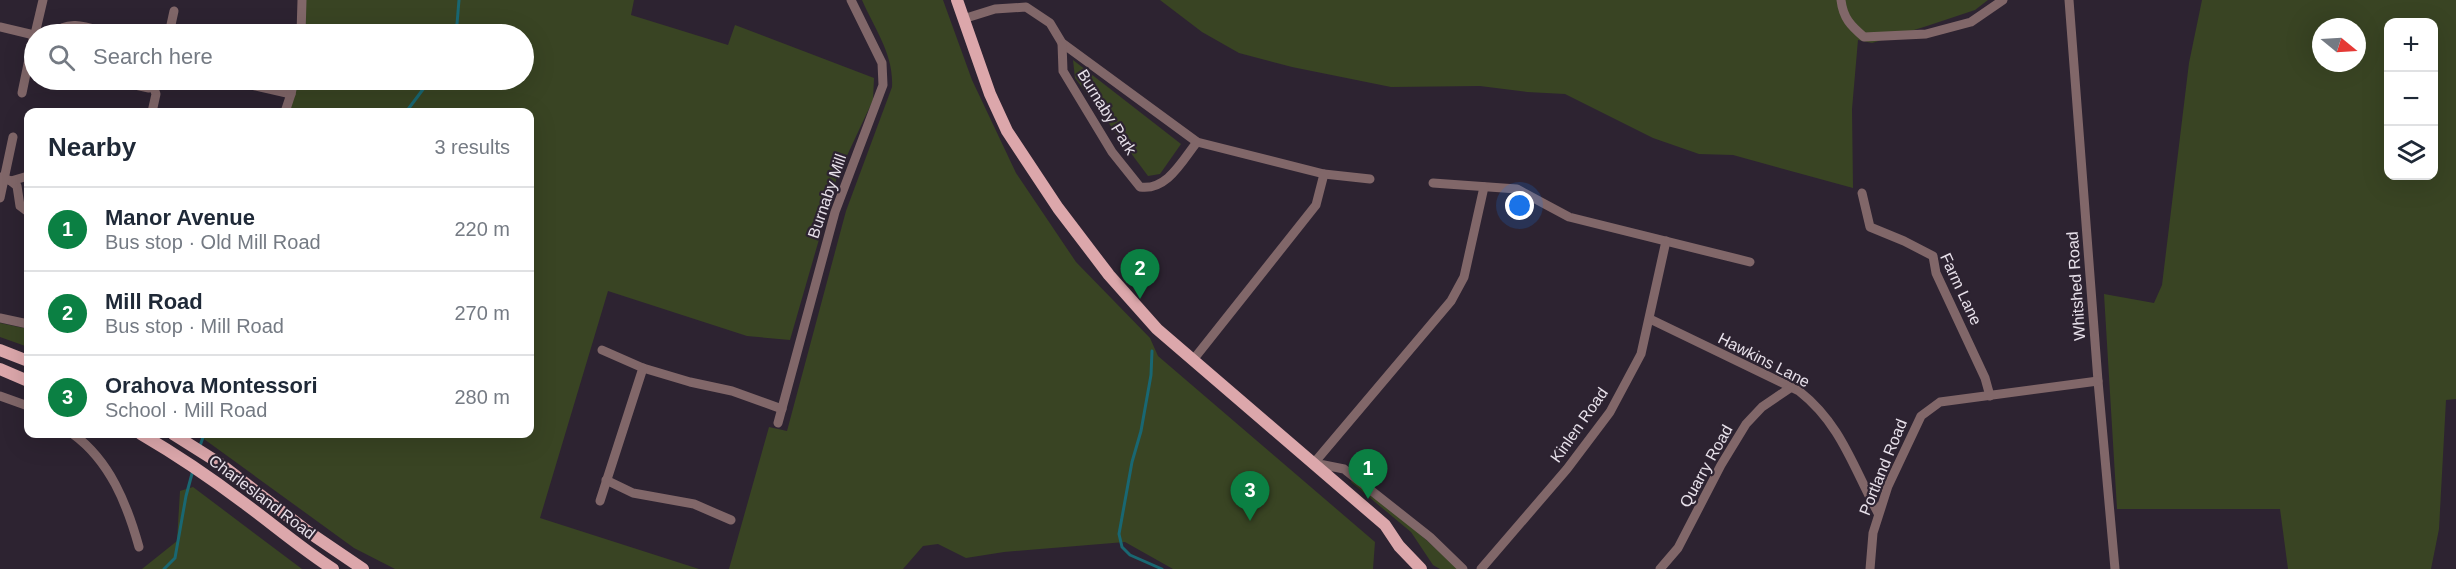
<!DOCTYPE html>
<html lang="en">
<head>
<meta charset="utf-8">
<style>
	:root { --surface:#fff; --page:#f6f6f7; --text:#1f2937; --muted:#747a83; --line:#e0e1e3; --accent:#0b8043 }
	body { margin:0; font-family:Helvetica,sans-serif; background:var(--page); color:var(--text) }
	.controls { position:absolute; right:18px; top:18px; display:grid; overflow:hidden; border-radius:12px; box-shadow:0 6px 24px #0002 }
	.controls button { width:54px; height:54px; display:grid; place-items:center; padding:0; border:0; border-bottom:2px solid var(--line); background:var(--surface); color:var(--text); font:30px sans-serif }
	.compass { position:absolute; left:2312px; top:18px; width:54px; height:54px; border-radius:50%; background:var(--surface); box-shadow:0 6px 24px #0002; rotate:108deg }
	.you { position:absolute; left:1520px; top:206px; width:21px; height:21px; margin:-15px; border:4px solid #fff; border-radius:50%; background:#1a73e8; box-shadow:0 0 0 9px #1a73e833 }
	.badge { display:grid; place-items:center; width:39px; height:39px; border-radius:50%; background:var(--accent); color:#fff; font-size:20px; font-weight:700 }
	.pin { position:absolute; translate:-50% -50px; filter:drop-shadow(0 2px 3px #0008) }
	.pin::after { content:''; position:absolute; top:32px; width:21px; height:18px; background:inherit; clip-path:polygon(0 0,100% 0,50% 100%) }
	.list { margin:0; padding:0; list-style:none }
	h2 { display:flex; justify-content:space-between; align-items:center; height:78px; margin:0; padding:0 24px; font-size:26px }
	h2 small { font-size:20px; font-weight:400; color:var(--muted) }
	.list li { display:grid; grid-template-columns:39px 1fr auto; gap:18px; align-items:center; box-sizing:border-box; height:84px; padding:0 24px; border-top:2px solid var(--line) }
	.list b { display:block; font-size:22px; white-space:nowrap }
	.list p { margin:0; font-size:20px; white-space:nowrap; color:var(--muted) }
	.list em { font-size:20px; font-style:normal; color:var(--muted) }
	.icon { flex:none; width:33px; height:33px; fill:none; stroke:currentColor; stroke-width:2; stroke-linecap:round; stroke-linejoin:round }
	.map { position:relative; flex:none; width:2456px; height:569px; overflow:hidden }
	.search { position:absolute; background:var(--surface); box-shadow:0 6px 24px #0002; left:24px; top:24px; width:510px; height:66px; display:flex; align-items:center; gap:15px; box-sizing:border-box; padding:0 21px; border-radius:33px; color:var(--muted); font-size:22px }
	.panel { position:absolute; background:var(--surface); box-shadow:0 6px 24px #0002; left:24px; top:108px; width:510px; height:330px; border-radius:12px }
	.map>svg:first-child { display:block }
</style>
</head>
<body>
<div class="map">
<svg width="2456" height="569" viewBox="0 0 2456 569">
	<rect width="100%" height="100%" fill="#2d2331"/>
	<g fill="#394423" fill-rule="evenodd">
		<path d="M306 0H634L631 15 728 45 735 25 874 78 873 100 837 177 790 340 747 336 608 291 540 518 699 569H395L354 548 197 434H530V112H289L297 80H524V34H305Z"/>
		<path d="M862 0H943L972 80 1016 173 1076 262 1150 338 1158 356 1375 542 1373 569H1173L1125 542 1004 552 966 558 938 544 923 546 903 569H729L769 427 787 431 846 211 892 87C894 54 874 28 862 0Z"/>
		<path d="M1160 0H1988L1975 10 1927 26 1872 43 1858 40 1852 109 1853 188 1733 155 1699 154 1653 138 1565 94 1527 92 1480 86 1391 87 1292 67 1239 53 1202 32Z"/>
		<path d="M2202 0H2456V399L2446 400 2439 529 2431 569H2288L2280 509H2117L2104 294 2154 303 2162 285 2189 63ZM2388 22H2434V176H2388ZM2321 27H2357V63H2321Z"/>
		<path d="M1073 60 1181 144 1160 174 1148 176 1075 78Z"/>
		<path d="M0 323 28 329V347L0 337Z"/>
		<path d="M1352 480 1379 498 1459 569H1440L1433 565 1411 532 1351 482Z"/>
		<path d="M193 487 302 569H142L177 541 180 491Z"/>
	</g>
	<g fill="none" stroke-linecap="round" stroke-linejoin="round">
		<g stroke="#196772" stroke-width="3">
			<path d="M452 34 457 24 459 0"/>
			<path d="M406 112 430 80"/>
			<path d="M1152 351 1151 375 1141 431 1132 462 1119 534 1122 547 1130 555 1162 569"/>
			<path d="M200 446 204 434"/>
			<path d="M164 569 175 558 186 496 193 470"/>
		</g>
		<g stroke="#816769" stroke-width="9">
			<path d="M1841 0C1843 18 1851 26 1864 37L1926 34 1971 22 2003 0"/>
			<path d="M2069 0 2098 381 2115 569"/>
			<path d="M963 19 995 9 1026 7 1050 23 1062 43 1197 142 1324 174 1370 179"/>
			<path d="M0 27 34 35"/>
			<path d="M35 34 43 0"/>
			<path d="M55 34C68 17 94 30 112 34"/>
			<path d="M169 34 174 11"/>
			<path d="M301 34 302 0"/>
			<path d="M1062 43 1063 71 1112 152 1140 187C1167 191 1182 161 1197 142"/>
			<path d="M112 80 149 88 159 80"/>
			<path d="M229 80 291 94 285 112"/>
			<path d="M22 93 34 35"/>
			<path d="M291 94 294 80"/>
			<path d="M152 112 156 94 153 86"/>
			<path d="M0 177 11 181 17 186 20 206 28 212"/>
			<path d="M11 181 28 176"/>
			<path d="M1433 183 1517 189 1569 217 1750 262"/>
			<path d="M1862 193 1870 227 1904 241 1933 256 1936 273 1985 378 1990 396"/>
			<path d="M0 198 13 137"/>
			<path d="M0 318 28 324"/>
			<path d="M1650 319 1799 391C1841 424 1853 467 1878 513"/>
			<path d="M602 350 643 368 690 382 732 391 782 409"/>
			<path d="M1193 360 1316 205 1324 174"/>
			<path d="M0 396 28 406"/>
			<path d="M778 423 835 212 883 85 882 63 851 0"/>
			<path d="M73 434C110 461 127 504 139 547"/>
			<path d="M606 480 633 493 694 504 731 520"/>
			<path d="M600 501 643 368"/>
			<path d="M1463 569 1430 537 1344 469 1314 463 1451 301 1464 277 1484 187"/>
			<path d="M1481 569 1567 469 1610 412 1641 354 1666 241"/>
			<path d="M1660 569 1678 548 1721 465 1746 424 1762 407 1790 388"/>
			<path d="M1870 569 1873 533 1888 486 1921 416 1940 402 2098 381"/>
		</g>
		<g stroke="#dca7ab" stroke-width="12">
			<path d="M957 0 990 94 1007 131 1058 208 1109 275 1157 329 1385 525 1399 546 1421 569"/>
			<path d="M0 350 28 361"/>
			<path d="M0 369 28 381"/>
			<path d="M141 434C177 455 211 478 244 503 274 525 302 549 333 569"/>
			<path d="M173 434 219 463 307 531 363 569"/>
		</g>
	</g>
	<g text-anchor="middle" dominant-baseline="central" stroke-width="4.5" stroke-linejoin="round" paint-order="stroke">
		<g font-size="16" fill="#e7e0ea" stroke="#2d2331">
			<text transform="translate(1107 112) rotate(58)">Burnaby Park</text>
			<text transform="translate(827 196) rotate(-71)">Burnaby Mill</text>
			<text transform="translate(2076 286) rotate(-94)">Whitshed Road</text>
			<text transform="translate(1961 289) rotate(65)">Farm Lane</text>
			<text transform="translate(1764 360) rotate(27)">Hawkins Lane</text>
			<text transform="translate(1579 425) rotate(-55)">Kinlen Road</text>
			<text transform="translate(1706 466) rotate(-61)">Quarry Road</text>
			<text transform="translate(1883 467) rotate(-68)">Portland Road</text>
			<text transform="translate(262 497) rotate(37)">Charlesland Road</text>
		</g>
	</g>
</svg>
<div class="controls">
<button>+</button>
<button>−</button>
<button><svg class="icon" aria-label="layers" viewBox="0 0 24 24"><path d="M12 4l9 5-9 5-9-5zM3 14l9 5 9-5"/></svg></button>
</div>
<svg class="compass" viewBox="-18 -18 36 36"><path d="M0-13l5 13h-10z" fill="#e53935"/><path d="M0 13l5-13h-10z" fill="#747a83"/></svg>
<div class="you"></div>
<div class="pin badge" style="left:1368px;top:499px">1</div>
<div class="pin badge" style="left:1140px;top:299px">2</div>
<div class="pin badge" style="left:1250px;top:521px">3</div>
<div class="search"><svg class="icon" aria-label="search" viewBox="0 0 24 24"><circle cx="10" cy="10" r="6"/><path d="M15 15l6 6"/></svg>Search here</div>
<section class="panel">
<h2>Nearby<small>3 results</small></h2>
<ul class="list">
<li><span class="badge">1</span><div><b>Manor Avenue</b><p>Bus stop · Old Mill Road</p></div><em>220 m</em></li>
<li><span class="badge">2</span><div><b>Mill Road</b><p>Bus stop · Mill Road</p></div><em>270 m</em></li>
<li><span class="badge">3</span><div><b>Orahova Montessori</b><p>School · Mill Road</p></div><em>280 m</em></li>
</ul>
</section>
</div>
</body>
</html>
